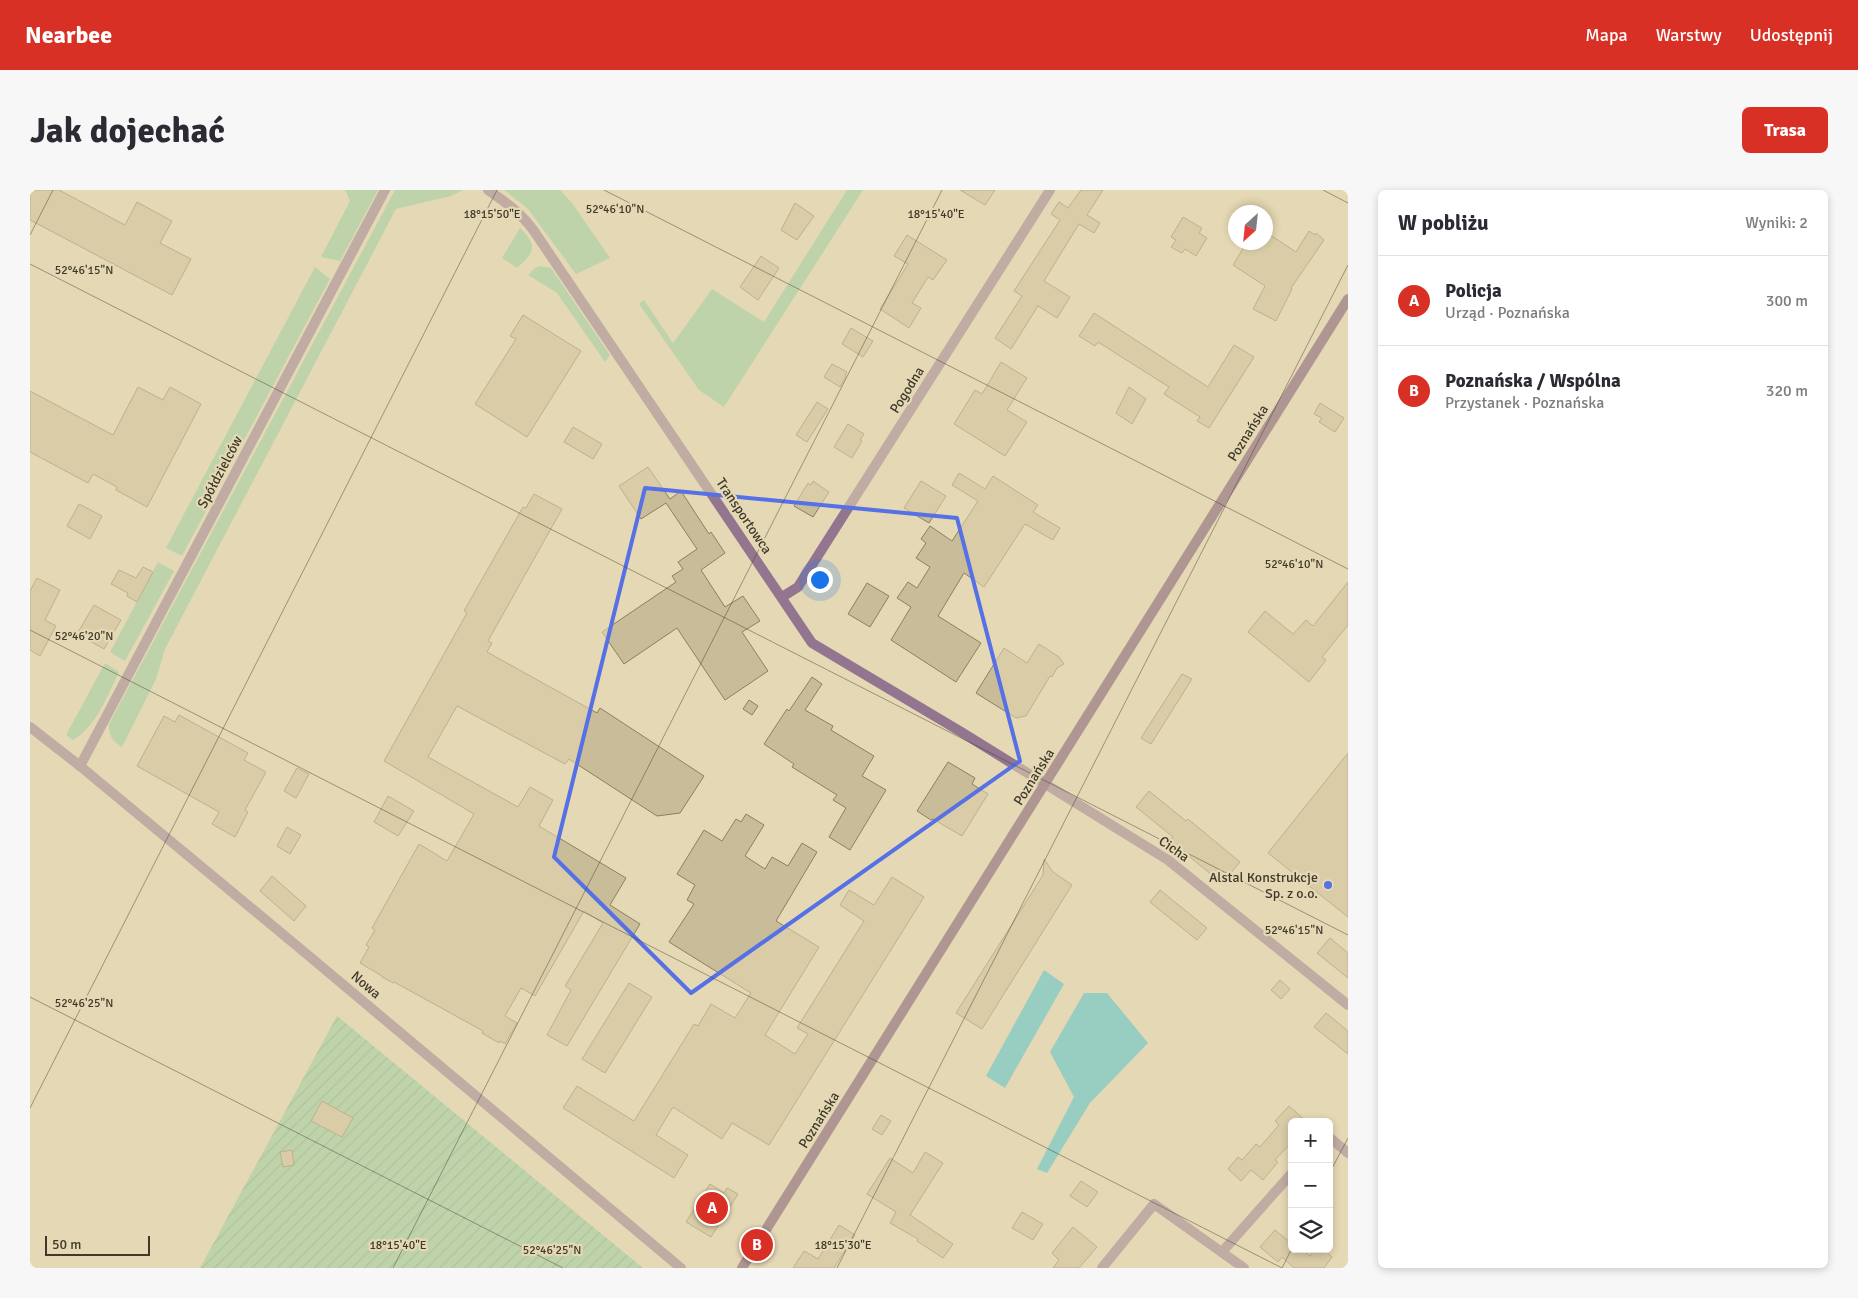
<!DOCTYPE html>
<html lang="pl">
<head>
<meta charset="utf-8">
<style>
	:root { --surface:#fff; --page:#f7f7f7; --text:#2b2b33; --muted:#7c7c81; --line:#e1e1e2; --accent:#d93025 }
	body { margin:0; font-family:Signika,sans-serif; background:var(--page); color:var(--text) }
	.controls { position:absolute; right:15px; bottom:15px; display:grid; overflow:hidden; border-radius:8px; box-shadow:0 2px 8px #0003 }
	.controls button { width:45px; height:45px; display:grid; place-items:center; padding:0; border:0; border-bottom:1px solid var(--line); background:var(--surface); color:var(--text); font:25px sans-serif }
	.compass { position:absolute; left:1198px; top:15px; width:45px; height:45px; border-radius:50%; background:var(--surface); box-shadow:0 2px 8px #0003; rotate:207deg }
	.scale { position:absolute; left:15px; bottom:12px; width:105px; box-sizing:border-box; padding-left:5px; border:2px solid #3e392a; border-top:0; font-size:14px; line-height:18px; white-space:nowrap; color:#3e392a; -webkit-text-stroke:4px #e5d8b4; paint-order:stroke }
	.you { position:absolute; left:789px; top:389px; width:18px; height:18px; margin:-12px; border:4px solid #fff; border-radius:50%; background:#1a73e8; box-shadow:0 0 0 8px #1a73e833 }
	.badge { display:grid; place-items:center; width:32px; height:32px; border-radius:50%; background:var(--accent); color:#fff; font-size:16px; font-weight:700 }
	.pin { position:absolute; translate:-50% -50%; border:2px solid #fff; box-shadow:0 1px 5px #0006 }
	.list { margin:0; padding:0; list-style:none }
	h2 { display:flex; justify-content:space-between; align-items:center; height:65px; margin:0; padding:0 20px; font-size:21px }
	h2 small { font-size:16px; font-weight:400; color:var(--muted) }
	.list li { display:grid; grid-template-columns:32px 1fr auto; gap:15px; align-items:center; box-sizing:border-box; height:90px; padding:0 20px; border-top:1px solid var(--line) }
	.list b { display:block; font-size:19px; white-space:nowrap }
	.list p { margin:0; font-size:16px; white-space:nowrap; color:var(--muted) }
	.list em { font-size:16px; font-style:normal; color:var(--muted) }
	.icon { flex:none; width:28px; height:28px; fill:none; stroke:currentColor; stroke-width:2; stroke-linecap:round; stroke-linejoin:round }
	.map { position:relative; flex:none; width:1318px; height:1078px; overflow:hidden; border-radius:8px }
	header { display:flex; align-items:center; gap:30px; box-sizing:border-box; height:70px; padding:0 25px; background:var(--accent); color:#fff }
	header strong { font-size:24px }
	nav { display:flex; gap:28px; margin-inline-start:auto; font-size:18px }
	.intro { display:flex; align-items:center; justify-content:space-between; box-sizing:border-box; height:120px; padding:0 30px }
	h1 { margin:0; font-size:35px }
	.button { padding:12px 22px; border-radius:8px; background:var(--accent); color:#fff; font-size:18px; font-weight:700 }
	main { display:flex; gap:30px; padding:0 30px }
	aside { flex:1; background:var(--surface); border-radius:8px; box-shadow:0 2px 8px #0003 }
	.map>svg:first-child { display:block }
</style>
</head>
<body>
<header>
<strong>Nearbee</strong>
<nav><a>Mapa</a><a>Warstwy</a><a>Udostępnij</a></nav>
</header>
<div class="intro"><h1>Jak dojechać</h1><a class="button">Trasa</a></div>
<main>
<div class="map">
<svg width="1318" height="1078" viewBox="0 0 1318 1078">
	<defs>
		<pattern id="garden-furrows" width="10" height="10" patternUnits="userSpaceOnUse" patternTransform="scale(1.25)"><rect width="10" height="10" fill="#8fcd9d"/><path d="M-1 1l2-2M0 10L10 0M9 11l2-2" fill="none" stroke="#76a780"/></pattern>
	</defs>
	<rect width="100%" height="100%" fill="#e5d8b4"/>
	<g fill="#8fcd9d">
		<path d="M315 0H348L310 71 291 67 320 11Z"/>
		<path d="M365 0H433L421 6 366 19 135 459 126 489 92 557C82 550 79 547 79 534Z"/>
		<path d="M474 0H530L542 13 580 68 546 84 498 19Z"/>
		<path d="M817 0H833L694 217 669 200 609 114 614 110 643 153 682 99 734 132Z"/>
		<path d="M490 38C508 56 505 62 487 78L472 68Z"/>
		<path d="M510 76 521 78 580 165 575 172 527 103 498 85 505 78Z"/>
		<path d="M285 77 300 89 152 366 136 358Z"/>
		<path d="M128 372 144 381 95 471 80 462Z"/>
		<path d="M75 473 89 482C77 506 67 536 43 550L36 545Z"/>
	</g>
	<path fill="url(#garden-furrows)" d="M307 826 613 1078H170Z"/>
	<g fill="#3abed3">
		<path d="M1014 780 1034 794 975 898 956 886Z"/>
		<path d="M1054 803H1077L1118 853 1060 913 1017 983 1007 979 1044 907 1020 862Z"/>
	</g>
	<g fill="#c9bc98" stroke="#8c805e">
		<path d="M0 0H29L95 35 107 12 142 31 130 53 161 69 142 105 0 30Z"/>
		<path d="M930 0H965L955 15Z"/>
		<path d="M1051 0H1073L1057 25 1070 33 1064 43 1049 34 1014 91 1040 107 1027 128 1008 116 981 159 965 148 992 106 984 101 1030 30 1021 24 1029 12 1038 18Z"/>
		<path d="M765 13 784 26 767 50 751 40Z"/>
		<path d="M1153 27 1172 38 1169 43 1177 48 1166 66 1155 59 1152 63 1141 57 1146 50 1141 47Z"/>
		<path d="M1279 41 1285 45 1286 43 1294 50 1261 98 1262 99 1246 131 1223 119 1235 96 1203 75 1217 52H1236V42L1266 62Z"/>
		<path d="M877 45 917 70 903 90 898 87 882 113 891 118 879 138 850 119 878 74 864 66Z"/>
		<path d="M731 66 749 78 728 110 710 97Z"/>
		<path d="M1064 123 1178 197 1204 155 1224 167 1179 238 1167 231 1170 227 1134 204 1139 197 1068 152 1065 156 1049 146Z"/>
		<path d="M493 125 551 161 497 247 445 214 486 149 480 146Z"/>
		<path d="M821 138 843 151 833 167 812 154Z"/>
		<path d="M971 172 997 188 977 220 997 232 975 266 924 234 945 200 952 204Z"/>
		<path d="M802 174 817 182 815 185 816 186 810 197 794 187Z"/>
		<path d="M108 197 133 210 140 197 171 214 117 317 86 300 87 297 63 284 58 293 0 262V201L83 245Z"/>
		<path d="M1099 197 1116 209 1102 234 1086 223Z"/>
		<path d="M787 212 798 219 777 252 766 245Z"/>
		<path d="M1290 213 1314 228 1305 242 1289 232 1292 228 1284 224Z"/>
		<path d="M818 234 834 244 830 250 832 251 822 268 804 257Z"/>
		<path d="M543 237 572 254 563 269 534 252Z"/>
		<path d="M618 277 640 309 651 301 679 344 681 342 695 363 671 380 695 417 713 406 730 431 712 442 738 481 695 510 647 438 594 474 572 442 646 392 642 386 653 379 648 372 667 359 636 313 611 329 589 296Z"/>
		<path d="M929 283 955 299 963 286 1008 315 1003 322 1030 338 1023 350 995 334 954 397 934 383 908 426 951 453 926 492 861 450 881 417 867 408 878 392 887 398 900 377 886 368 896 353 891 349 900 336 922 351 948 311 922 295Z"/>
		<path d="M783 291 799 302 783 327 764 316 778 293 781 295Z"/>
		<path d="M891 291 916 306 899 333 874 318Z"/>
		<path d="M504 304 532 319 458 451 462 453 457 462 567 523 570 518 674 586 650 623 627 626 539 569 535 574 427 516 398 567 488 617 500 597 523 610 509 636 596 688 580 715 610 734 537 856 517 845 541 800 535 796 573 733 554 721 505 806 491 798 475 826 487 833 475 854 470 851 469 853 452 843 453 841 364 792 363 793 352 787V786L330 773 339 757 336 755 345 740 342 738 389 654 417 671 444 624 354 571 437 423 434 421 493 317 496 318Z"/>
		<path d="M49 314 72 326 60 349 37 336Z"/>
		<path d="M113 377 123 382 107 412 97 406 98 403 81 394 89 380 106 388Z"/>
		<path d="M7 388 30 400 15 430 26 436 10 466 0 460V401Z"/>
		<path d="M1318 392V435L1292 467 1296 470 1279 492 1218 442 1235 421 1263 444 1276 430 1283 436Z"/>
		<path d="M837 393 859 406 840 437 818 424Z"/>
		<path d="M64 415 91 430 74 459 47 444Z"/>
		<path d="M1009 454 1029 467 1034 474 1027 478 1022 487 1020 486 996 526 986 528 946 503 974 458 997 473Z"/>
		<path d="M1152 484 1162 489 1121 554 1111 548Z"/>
		<path d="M782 487 792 494 775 520 803 536 801 540 844 566 832 586 856 600 820 660 799 647 816 618 803 610 807 605 762 577 764 574 734 554 757 519 759 521Z"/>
		<path d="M719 510 728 516 722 525 713 519Z"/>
		<path d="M149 525 218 563 214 570 236 582 215 620 218 622 205 647 182 634 189 622 107 576 134 526 145 532Z"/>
		<path d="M1318 563V727L1238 663Z"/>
		<path d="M918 572 945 588 942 594 958 604 932 646 903 629 901 630 887 621Z"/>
		<path d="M267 578 279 584 266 608 254 601Z"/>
		<path d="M1119 601 1156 631 1158 629 1210 672 1192 693 1140 651 1143 647 1106 617Z"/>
		<path d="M358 606 384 621 368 646 344 632Z"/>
		<path d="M716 624 734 635 715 666 735 679 742 667 758 676 772 653 787 662 746 731 789 757 735 845 765 864 778 844 767 838 834 731 810 715 819 700 844 715 862 687 894 707 739 955 702 933 692 949 643 917 626 945 658 965 644 988 533 918 547 896 604 931 664 834 668 836 681 814 705 828 721 803 639 752 664 714 657 710 665 695 647 684 674 640 692 651 706 629 711 632Z"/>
		<path d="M257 637 271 645 260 664 247 656Z"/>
		<path d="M1014 669 1023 682 1042 695 952 839 926 823 1013 685Z"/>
		<path d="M242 686 276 716 264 731 230 701Z"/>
		<path d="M1130 700 1177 738 1167 750 1120 712Z"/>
		<path d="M1300 748 1318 763V788L1287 763Z"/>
		<path d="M1250 790 1260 799 1251 809 1241 800Z"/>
		<path d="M599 793 622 807 575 883 552 869Z"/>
		<path d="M1296 823 1318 841V864L1284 837Z"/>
		<path d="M292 911 323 928 312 947 281 931Z"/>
		<path d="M1259 916 1277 932H1262V952L1245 970 1248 972 1233 990 1221 980 1211 991 1198 979 1208 967 1212 970 1226 954 1230 957 1249 935 1245 931Z"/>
		<path d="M851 925 861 931 852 945 842 939Z"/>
		<path d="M262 960 264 975 253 977 250 962Z"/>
		<path d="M895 962 913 973 880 1025 923 1054 913 1068 887 1051 888 1049 860 1033 866 1022 837 1004 860 968 883 983Z"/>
		<path d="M1051 991 1068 1002 1057 1017 1040 1006Z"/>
		<path d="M680 994 694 1003 697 998 708 1004 681 1047 656 1032Z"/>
		<path d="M992 1022 1013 1034 1003 1050 982 1038Z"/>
		<path d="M809 1035 825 1045 804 1078H763L774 1061 788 1069Z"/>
		<path d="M1043 1037 1067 1057 1049 1078H1023L1029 1070 1022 1063Z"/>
		<path d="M1245 1040 1262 1054V1059H1268L1273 1063 1274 1061 1280 1066 1286 1059H1293L1302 1067 1294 1078H1264L1252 1067 1248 1072 1230 1057Z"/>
	</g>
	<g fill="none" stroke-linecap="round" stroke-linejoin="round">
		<g stroke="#93758f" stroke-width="10">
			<path d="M458 0C476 12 492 24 504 41L782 453 933 543 1138 670 1318 815"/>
			<path d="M752 407 768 397 1020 0"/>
			<path d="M0 537 50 576 273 761 651 1078"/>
			<path d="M50 576 355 0"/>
			<path d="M1299 947 1318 963"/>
			<path d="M1192 1062 1262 983"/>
			<path d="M1072 1078 1124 1014 1214 1078"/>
		</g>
		<path stroke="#6f466b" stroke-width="10" d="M712 1078 1318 109"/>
	</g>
	<path d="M0 0H1318V1078H0ZM615 298 927 328 990 571 661 803 524 667Z" fill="#e5d8b4" fill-opacity=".55" fill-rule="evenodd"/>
	<path fill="none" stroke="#5670e6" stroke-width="4" stroke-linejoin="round" d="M615 298 927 328 990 571 661 803 524 667Z"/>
	<path fill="none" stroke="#3e392a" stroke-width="1" stroke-opacity="0.45" d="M574 0 1318 379M1293 0 1318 13M0 45 23 0M0 74 1318 745M0 440 1252 1078M0 807 533 1078M0 918 467 0M1299 984 1318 948M363 1078 912 0M807 1078 1318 75M1252 1078 1262 1058"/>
	<circle fill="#5670e6" stroke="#e5d8b4" stroke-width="2" cx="1298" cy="695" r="5"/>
	<g text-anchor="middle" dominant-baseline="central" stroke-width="4.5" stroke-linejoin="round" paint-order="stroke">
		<g font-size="14" fill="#3e392a" stroke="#e5d8b4">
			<text transform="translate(877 200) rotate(-58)">Pogodna</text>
			<text transform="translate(1218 243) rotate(-58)">Poznańska</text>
			<text transform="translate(190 282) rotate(-62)">Spółdzielców</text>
			<text transform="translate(714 326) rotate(56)">Transportowca</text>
			<text transform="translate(1004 587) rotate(-58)">Poznańska</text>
			<text transform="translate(1144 659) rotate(35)">Cicha</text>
			<text transform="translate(336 795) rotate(40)">Nowa</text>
			<text transform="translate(789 930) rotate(-58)">Poznańska</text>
		</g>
		<g font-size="14" fill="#3e392a" stroke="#e5d8b4" text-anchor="end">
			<text x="1288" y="687">Alstal Konstrukcje<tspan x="1288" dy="16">Sp. z o.o.</tspan></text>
		</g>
	</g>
	<g font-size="12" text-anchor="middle" fill="#3e392a" stroke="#e5d8b4" stroke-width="4.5" stroke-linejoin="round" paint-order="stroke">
		<text x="585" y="23">52°46'10"N</text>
		<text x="462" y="28">18°15'50"E</text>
		<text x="906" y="28">18°15'40"E</text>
		<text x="54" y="84">52°46'15"N</text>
		<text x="1264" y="378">52°46'10"N</text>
		<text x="54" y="450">52°46'20"N</text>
		<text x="1264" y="744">52°46'15"N</text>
		<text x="54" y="817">52°46'25"N</text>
		<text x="368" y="1059">18°15'40"E</text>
		<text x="813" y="1059">18°15'30"E</text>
		<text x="522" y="1064">52°46'25"N</text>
	</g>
</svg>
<div class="controls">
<button>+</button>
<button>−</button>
<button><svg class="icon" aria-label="layers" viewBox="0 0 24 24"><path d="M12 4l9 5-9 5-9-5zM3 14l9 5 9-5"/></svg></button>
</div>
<svg class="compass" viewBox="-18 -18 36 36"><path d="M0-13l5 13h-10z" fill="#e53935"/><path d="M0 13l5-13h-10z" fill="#7c7c81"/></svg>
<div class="scale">50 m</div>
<div class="you"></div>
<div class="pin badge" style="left:682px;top:1018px">A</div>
<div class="pin badge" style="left:727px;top:1055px">B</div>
</div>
<aside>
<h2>W pobliżu<small>Wyniki: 2</small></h2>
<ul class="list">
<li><span class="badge">A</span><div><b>Policja</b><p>Urząd · Poznańska</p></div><em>300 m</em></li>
<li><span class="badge">B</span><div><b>Poznańska / Wspólna</b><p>Przystanek · Poznańska</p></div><em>320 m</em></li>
</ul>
</aside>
</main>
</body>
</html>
